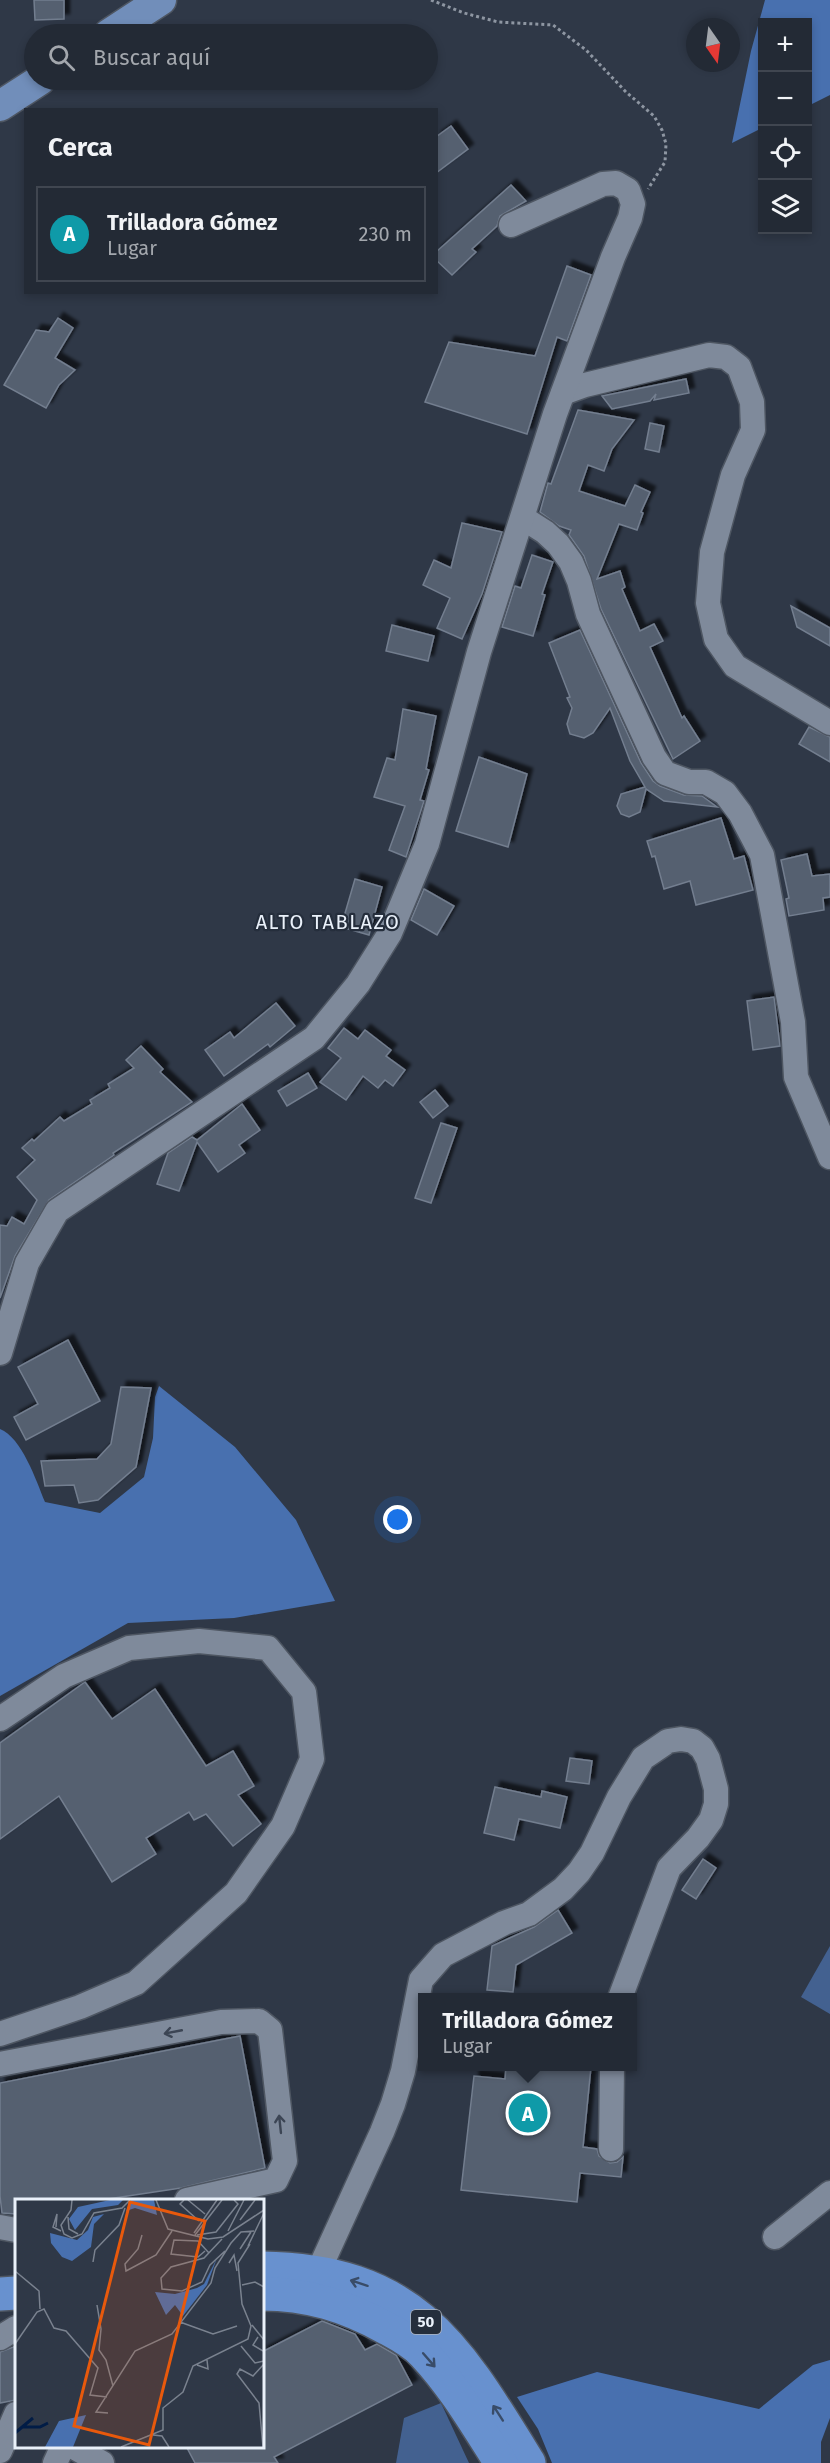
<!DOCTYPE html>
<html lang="es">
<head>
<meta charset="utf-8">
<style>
	:root { --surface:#232a35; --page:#2f3641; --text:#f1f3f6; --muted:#a3a7ad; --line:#404650; --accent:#e8ab37 }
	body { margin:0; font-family:"Fira Sans",sans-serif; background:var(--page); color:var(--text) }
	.controls { position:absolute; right:18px; top:18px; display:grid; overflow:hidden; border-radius:0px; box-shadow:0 3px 9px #0003 }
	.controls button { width:54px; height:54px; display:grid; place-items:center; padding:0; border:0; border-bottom:2px solid var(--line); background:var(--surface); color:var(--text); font:30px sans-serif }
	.compass { position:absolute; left:686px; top:18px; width:54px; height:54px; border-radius:50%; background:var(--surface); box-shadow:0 3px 9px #0003; rotate:166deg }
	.you { position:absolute; left:398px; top:1520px; width:21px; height:21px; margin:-15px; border:4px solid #fff; border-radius:50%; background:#1a73e8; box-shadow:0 0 0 9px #1a73e833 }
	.badge { display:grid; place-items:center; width:39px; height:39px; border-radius:50%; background:var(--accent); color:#fff; font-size:20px; font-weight:700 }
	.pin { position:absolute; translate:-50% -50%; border:3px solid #fff; box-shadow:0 2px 6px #0006 }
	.popup { position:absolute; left:418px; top:1993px; width:219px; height:78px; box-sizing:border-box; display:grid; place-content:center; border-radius:0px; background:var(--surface); filter:drop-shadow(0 2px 4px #0005); font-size:20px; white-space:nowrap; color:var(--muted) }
	.popup b { font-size:22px; color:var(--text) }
	.popup::after { content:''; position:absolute; left:50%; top:100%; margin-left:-12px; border:12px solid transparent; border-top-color:var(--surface) }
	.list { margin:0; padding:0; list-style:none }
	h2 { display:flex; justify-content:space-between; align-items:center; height:78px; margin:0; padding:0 24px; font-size:26px }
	h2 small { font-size:20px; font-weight:400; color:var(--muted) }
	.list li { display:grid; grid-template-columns:39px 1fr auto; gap:18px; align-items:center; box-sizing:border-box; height:96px; margin:0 12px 12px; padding:0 12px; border:2px solid var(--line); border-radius:0px }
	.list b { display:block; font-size:22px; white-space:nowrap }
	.list p { margin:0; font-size:20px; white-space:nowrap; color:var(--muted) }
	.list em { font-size:20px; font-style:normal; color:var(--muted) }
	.icon { flex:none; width:33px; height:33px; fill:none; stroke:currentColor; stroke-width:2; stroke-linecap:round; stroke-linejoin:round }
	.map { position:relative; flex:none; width:830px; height:2463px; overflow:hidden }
	.search { position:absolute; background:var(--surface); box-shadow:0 3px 9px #0003; left:24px; top:24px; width:414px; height:66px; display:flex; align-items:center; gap:15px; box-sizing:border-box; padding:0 21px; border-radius:33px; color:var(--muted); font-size:22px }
	.panel { position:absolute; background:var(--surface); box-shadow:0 3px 9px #0003; left:24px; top:108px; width:414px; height:186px; border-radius:0px }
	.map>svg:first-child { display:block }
</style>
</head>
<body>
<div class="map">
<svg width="830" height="2463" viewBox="0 0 830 2463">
	<defs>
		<filter id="shadow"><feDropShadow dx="5.5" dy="-5.5" stdDeviation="1.5" flood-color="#0009"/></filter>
	</defs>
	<rect width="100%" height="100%" fill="#2f3847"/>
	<g fill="#436190">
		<path d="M830 1946V2014L801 1997Z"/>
		<path d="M441 2403 469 2463H396L404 2418Z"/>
	</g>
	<g fill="#4870af">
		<path d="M765 0H830V95L808 106V22H762V128L732 143 751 51Z"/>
		<path d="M159 1386 235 1447 296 1520 335 1601 234 1618 128 1623 0 1696V1429C22 1438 36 1480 45 1502L100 1513 144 1477 153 1438 155 1397Z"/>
		<path d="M830 2360V2418L821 2442V2463H552L538 2429 517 2397 597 2372 759 2409 813 2365Z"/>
	</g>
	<g fill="#556070" stroke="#737e8f" stroke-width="1.5" filter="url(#shadow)">
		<path d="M34 0H64V19L35 20Z"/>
		<path d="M451 126 468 149 436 173V137Z"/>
		<path d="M511 185 526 201 500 216 497 226 472 249 476 252 452 275 436 260V252Z"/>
		<path d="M567 266 591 275 567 341 557 337 527 434 425 402 449 342 535 356Z"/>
		<path d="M58 318 73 328 55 358 75 370 59 385 46 408 4 385 36 330 49 332Z"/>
		<path d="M686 379 689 393 654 400 656 394 650 401 612 409 602 396Z"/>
		<path d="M578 410 634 420 612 449 604 471 588 465 579 491 625 506 635 485 650 492 641 512 643 513 637 530 619 524 597 579 620 571 625 587 622 589 640 631 654 624 663 641 650 647 682 718 684 716 700 741 673 759 601 609 584 556 569 535 571 530 559 526 540 512 548 483 551 484Z"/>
		<path d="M650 423 664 426 659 452 645 449Z"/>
		<path d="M462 523 502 532 482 594 462 639 437 628 450 598 423 585 434 560 451 568Z"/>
		<path d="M532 555 553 562 542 594 545 595 533 636 502 627 515 586 521 588Z"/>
		<path d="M791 606 830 628V646L797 627Z"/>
		<path d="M392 625 434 636 428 661 386 651Z"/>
		<path d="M580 630 641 763 653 781 660 786 684 795 702 796 717 807 664 801 646 789 640 812 629 817 621 814 617 806 621 794 645 787 630 761 610 708 593 733 584 738 570 734 567 724 572 708 567 698 570 697 549 643Z"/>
		<path d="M403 709 436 716 426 769 429 770 420 800 424 801 406 857 389 850 405 806 374 797 387 758 395 760Z"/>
		<path d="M809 727 830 737V762L799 744Z"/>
		<path d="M479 757 527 774 508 847 456 831Z"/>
		<path d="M721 818 734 859 744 856 753 890 696 905 690 881 664 889 655 856 652 857 647 841Z"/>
		<path d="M807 854 812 876 830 874V897L823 898 824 910 789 916 786 899 789 898 781 860Z"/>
		<path d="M355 879 382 887 369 935 341 927Z"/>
		<path d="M424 889 454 906 437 935 411 920Z"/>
		<path d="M774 997 780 1046 753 1050 747 1001Z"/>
		<path d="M276 1003 295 1026 270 1047 268 1044 224 1076 205 1050 230 1032 234 1038Z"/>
		<path d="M344 1028 358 1039 365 1030 391 1050 386 1056 405 1070 393 1086 385 1080 378 1088 363 1076 346 1100 320 1082 341 1058 328 1048Z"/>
		<path d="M141 1046 163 1069 160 1072 192 1102 113 1153 114 1155 49 1200 15 1256 0 1298V1225L7 1226 12 1217 24 1224 37 1200 17 1177 35 1160 22 1148 32 1139 34 1141 60 1117 64 1121 92 1104 90 1100 110 1088 108 1084 134 1068 126 1060Z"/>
		<path d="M308 1073 317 1088 287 1106 278 1091Z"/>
		<path d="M435 1090 448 1106 433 1118 420 1102Z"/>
		<path d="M242 1104 260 1130 239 1145 245 1153 218 1172 197 1142 179 1191 157 1184 168 1153 192 1137 197 1140Z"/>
		<path d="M441 1123 457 1128 431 1203 415 1198Z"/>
		<path d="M68 1340 100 1401 26 1440 14 1417 38 1404 18 1367Z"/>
		<path d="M121 1387 151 1388 136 1467 98 1500 79 1503 74 1485 45 1486 41 1461 97 1459 111 1444Z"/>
		<path d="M85 1682 112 1719 155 1689 206 1766 233 1751 254 1786 238 1795 261 1824 233 1846 206 1814 194 1820 189 1812 146 1838 156 1854 112 1882 59 1796 0 1839V1743Z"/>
		<path d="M570 1758 592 1761 589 1784 566 1781Z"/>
		<path d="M495 1787 541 1797 542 1791 567 1797 560 1828 519 1819 514 1840 484 1833Z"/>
		<path d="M703 1859 716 1868 696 1899 682 1890Z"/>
		<path d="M558 1910 572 1933 516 1965 513 1992 487 1990 492 1946 534 1927Z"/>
		<path d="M240 2036 265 2168 181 2188 101 2200H16V2214L2 2213 0 2196V2083Z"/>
		<path d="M506 2067H591L583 2147 597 2149 599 2156 610 2163 617 2162 623 2157 621 2177 580 2173 577 2202 461 2190 474 2076 505 2079Z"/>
		<path d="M322 2321 355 2334 365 2350 377 2344 396 2355 412 2385 274 2457 278 2463H195L186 2446H262V2352Z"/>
		<path d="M16 2346V2400L0 2403V2352Z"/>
	</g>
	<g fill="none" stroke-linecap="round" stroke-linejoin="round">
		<defs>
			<g id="minor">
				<path d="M563 393 585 385 709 355 726 357 739 367 752 402 753 430 733 475 712 552 708 603 716 639 735 666 830 723"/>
				<path d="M523 518 545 532 558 544 571 562 579 581 588 614 654 757 665 773 689 782H706L725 793 740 813 762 855 793 1022 796 1077 830 1157"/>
				<path d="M0 1353 27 1263 57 1211 314 1038 358 984 390 933 427 844 479 652 555 414 613 257 630 218 633 204 628 190 616 183 603 184 511 225"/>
				<path d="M0 1719 64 1676 129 1648 199 1641 268 1648 304 1692 312 1759 283 1826 236 1893 136 1983 80 2007 0 2034"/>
				<path d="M0 2064 221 2022 259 2021 270 2030 285 2161 276 2180 187 2200"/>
				<path d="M611 2149 612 2066"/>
				<path d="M0 2227 16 2230"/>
				<path d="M775 2237 830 2193"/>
				<path d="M318 2272 382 2132 393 2104 403 2071 421 1980 443 1955 504 1923 529 1914 563 1889 579 1872 592 1853 619 1797 643 1758 668 1741 681 1739 693 1741 702 1748 708 1759 716 1789V1804L711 1820 698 1838 669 1868 620 1998"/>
				<path d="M0 2338 16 2328"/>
				<path d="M72 2446 102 2463"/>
				<path d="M0 2451 16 2414"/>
				<path d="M55 2463 63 2446"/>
			</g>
			<g id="major">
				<path d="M109 34 161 0"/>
				<path d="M0 106 40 80"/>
			</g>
			<g id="highway">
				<path d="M262 2268C414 2270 457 2346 529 2463"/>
				<path d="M0 2294 16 2293"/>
				<path d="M262 2294C308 2294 346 2306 386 2328 399 2335 413 2342 424 2354 454 2386 477 2426 501 2463"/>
			</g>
		</defs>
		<use href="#minor" stroke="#4e5662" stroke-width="27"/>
		<use href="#major" stroke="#4e5662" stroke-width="33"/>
		<use href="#highway" stroke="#4e5662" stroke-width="36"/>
		<path stroke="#8e96a2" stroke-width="3" stroke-dasharray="3 3" stroke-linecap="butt" d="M431 0 464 13 498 22 553 25 586 50 626 92 654 116 662 130 666 144 665 162 648 189"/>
		<use href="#minor" stroke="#7f8a9b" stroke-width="24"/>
		<use href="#major" stroke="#718eba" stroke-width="30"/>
		<use href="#highway" stroke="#6891cf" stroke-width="33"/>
	</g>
	<defs><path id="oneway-shaft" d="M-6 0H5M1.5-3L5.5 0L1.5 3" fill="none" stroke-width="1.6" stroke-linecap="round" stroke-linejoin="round" transform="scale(1.5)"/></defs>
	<g stroke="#3c4554">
		<use href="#oneway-shaft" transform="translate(173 2032) rotate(169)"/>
		<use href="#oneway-shaft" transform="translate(280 2124) rotate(-96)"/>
	</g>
	<g stroke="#394c68">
		<use href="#oneway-shaft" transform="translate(359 2283) rotate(-162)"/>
		<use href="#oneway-shaft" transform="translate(429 2360) rotate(49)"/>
		<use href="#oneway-shaft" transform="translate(498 2413) rotate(-123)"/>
	</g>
	<g text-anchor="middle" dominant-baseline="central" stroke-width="4.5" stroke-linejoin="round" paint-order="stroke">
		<rect fill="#252e3c" stroke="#afb6c1" stroke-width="1.5" x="411" y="2310" width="30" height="24" rx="4.5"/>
		<g font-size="15" font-weight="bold" fill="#eaf1fa">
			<text x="426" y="2322">50</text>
		</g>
		<g font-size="20" letter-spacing="1.5" fill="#eaf1fa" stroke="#252e3c">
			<text x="328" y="922">ALTO TABLAZO</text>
		</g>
	</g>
	<g transform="translate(15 2199)">
		<rect width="249" height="249" fill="#2f3847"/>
		<path d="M95 1H108L103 6 77 10 60 31 54 20 63 8ZM116 1H139L142 16 120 9 111 12ZM89 15 79 25 76 48 57 62 47 58 36 44 35 34 62 41 73 31 78 18ZM202 59 192 86 168 117 160 106 151 116 140 93 160 95 182 89 189 85ZM71 216 58 248H30L44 222Z" fill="#4870af"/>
		<path fill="none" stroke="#011c46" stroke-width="3" d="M8 228H25L33 224M0 234 18 219"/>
		<path fill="none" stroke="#7a828f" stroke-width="1.5" d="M57 1 56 11 46 26 49 35 57 39 67 35 79 14 107 9 115 1M141 1 153 30 193 40 208 38 249 11M169 1 165 5 184 22M173 1 190 15M53 18 54 30 63 35M225 21 240 1M41 28 42 15 38 28 46 32M213 32 229 1M179 34 202 1M127 36 123 50 110 65 111 72 141 56 157 32M180 36 207 1M182 36 201 33 223 5 219 1M207 40 189 59 156 68 146 79 147 90 167 92 187 83 195 66 210 52M233 47 249 14M225 50 236 33M190 52 183 58 156 55 159 41 183 42 194 54M78 63 80 51 104 26 110 9M214 64 219 56 222 72M0 72 24 92 25 110M227 86 240 83 249 88M82 106 86 130 84 151 91 161 98 187M165 123 198 135 222 127M237 126 249 141M243 138 238 146 248 152M0 145 22 113 29 110 39 129 51 132 83 169 75 196 92 198M226 147 240 164 249 162M182 166 193 170 192 161M93 214 81 213 120 152 157 135 196 84 200 69 216 44 226 33 239 32M138 236 147 237 154 248M106 248 148 231V209L168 193 178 167 233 140 236 127 227 105 223 64 235 45M248 248 244 204 222 175 225 170 238 177 249 165"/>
		<path fill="#e8590c" fill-opacity="0.15" stroke="#e8590c" stroke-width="3" d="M115 3 190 22 134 246 59 227Z"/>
		<rect width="249" height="249" fill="none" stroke="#eaf1fa" stroke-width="3"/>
	</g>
</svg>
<div class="controls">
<button>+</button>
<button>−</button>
<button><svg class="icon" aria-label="locate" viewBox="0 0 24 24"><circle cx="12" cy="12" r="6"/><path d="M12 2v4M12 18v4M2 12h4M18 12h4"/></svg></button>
<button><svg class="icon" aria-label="layers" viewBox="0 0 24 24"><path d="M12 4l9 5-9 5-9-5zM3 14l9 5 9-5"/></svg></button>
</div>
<svg class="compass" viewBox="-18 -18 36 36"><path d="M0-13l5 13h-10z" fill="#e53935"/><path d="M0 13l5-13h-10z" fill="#a3a7ad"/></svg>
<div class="you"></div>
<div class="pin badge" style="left:528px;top:2113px;background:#0f9aa8">A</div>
<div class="popup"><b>Trilladora Gómez</b>Lugar</div>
<div class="search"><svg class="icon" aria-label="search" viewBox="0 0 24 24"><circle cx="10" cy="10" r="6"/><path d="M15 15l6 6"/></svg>Buscar aquí</div>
<section class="panel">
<h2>Cerca<small></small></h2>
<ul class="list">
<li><span class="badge" style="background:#0f9aa8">A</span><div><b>Trilladora Gómez</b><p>Lugar</p></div><em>230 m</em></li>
</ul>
</section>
</div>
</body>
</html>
